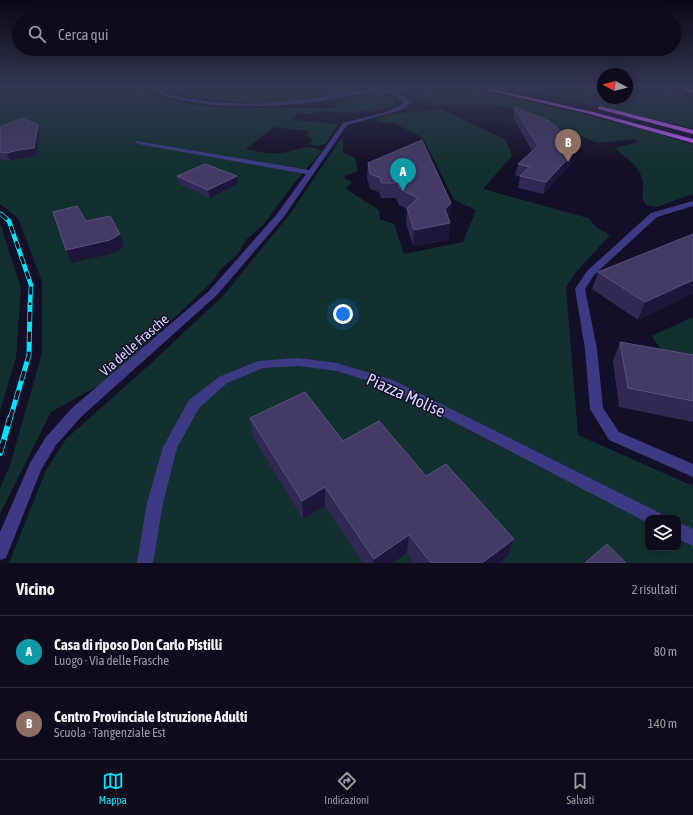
<!DOCTYPE html>
<html lang="it">
<head>
<meta charset="utf-8">
<style>
	:root { --surface:#0e0b1c; --page:#1c1929; --text:#f1f3f6; --muted:#9b9ba3; --line:#2e2b3b; --accent:#00e5ff }
	body { margin:0; font-family:"Asap Condensed",sans-serif; background:var(--page); color:var(--text) }
	.controls { position:absolute; right:12px; bottom:12px; display:grid; overflow:hidden; border-radius:8px; box-shadow:0 2px 10px #0003 }
	.controls button { width:36px; height:36px; display:grid; place-items:center; padding:0; border:0; border-bottom:1px solid var(--line); background:var(--surface); color:var(--text); font:20px sans-serif }
	.compass { position:absolute; left:597px; top:68px; width:36px; height:36px; border-radius:50%; background:var(--surface); box-shadow:0 2px 10px #0003; rotate:277deg }
	.you { position:absolute; left:343px; top:314px; width:14px; height:14px; margin:-10px; border:3px solid #fff; border-radius:50%; background:#1a73e8; box-shadow:0 0 0 6px #1a73e833 }
	.badge { display:grid; place-items:center; width:26px; height:26px; border-radius:50%; background:var(--accent); color:#fff; font-size:13px; font-weight:700 }
	.pin { position:absolute; translate:-50% -33px; filter:drop-shadow(0 1px 2px #0008) }
	.pin::after { content:''; position:absolute; top:21px; width:14px; height:12px; background:inherit; clip-path:polygon(0 0,100% 0,50% 100%) }
	.list { margin:0; padding:0; list-style:none }
	h2 { display:flex; justify-content:space-between; align-items:center; height:52px; margin:0; padding:0 16px; font-size:17px }
	h2 small { font-size:13px; font-weight:400; color:var(--muted) }
	.list li { display:grid; grid-template-columns:26px 1fr auto; gap:12px; align-items:center; box-sizing:border-box; height:72px; padding:0 16px; border-top:1px solid var(--line) }
	.list b { display:block; font-size:15px; white-space:nowrap }
	.list p { margin:0; font-size:13px; white-space:nowrap; color:var(--muted) }
	.list em { font-size:13px; font-style:normal; color:var(--muted) }
	.icon { flex:none; width:22px; height:22px; fill:none; stroke:currentColor; stroke-width:2; stroke-linecap:round; stroke-linejoin:round }
	.map { position:relative; flex:none; width:693px; height:563px; overflow:hidden }
	.search { position:absolute; background:var(--surface); box-shadow:0 2px 10px #0003; left:12px; right:12px; top:12px; height:44px; display:flex; align-items:center; gap:10px; box-sizing:border-box; padding:0 14px; border-radius:22px; color:var(--muted); font-size:15px }
	.sheet { height:196px; background:var(--surface) }
	nav { display:flex; justify-content:space-around; align-items:center; box-sizing:border-box; height:56px; border-top:1px solid var(--line); background:var(--surface); font-size:11px; color:var(--muted) }
	nav a { display:grid; justify-items:center; gap:2px }
	nav .on { color:var(--accent) }
	.map>svg:first-child { display:block }
</style>
</head>
<body>
<div class="map">
<svg width="693" height="563" viewBox="0 0 693 563">
	<rect width="100%" height="100%" fill="#130f26"/>
	<g fill="#12302f" fill-rule="evenodd">
		<path d="M0 87H134L159 98 193 105 233 108H338L335 103C349 99 389 85 396 104L389 107 372 112 367 110 350 113 318 111 317 114 298 113 292 120 338 124 326 144 318 146 308 144 313 140 306 136 309 131 274 127 246 149C255 151 270 155 280 153 296 152 305 142 322 151L292 186 264 224 247 239 237 255 222 268 211 283 189 304 105 382 51 412 0 514V488L10 465 42 353V282L18 218 0 204Z"/>
		<path d="M157 87H362C315 107 204 108 157 87Z"/>
		<path d="M417 87H461L574 112 656 133 693 145V194L657 207 646 205C639 196 645 189 642 178 638 165 624 156 614 148L640 142 634 139 598 143 513 109 492 104 435 105 407 94H424L429 89Z"/>
		<path d="M512 87H603V98H627V87L663 89 693 99V128Z"/>
		<path d="M441 109 506 140 512 156 483 189 588 218 596 227 610 235 576 272 566 287 578 435 693 486V563H9L46 470 66 439 147 367 224 295 289 215 343 136V153L355 158 358 171 345 176V179L352 182 346 189 379 210 380 219 394 224 404 254 463 242 476 210 454 200 423 138 394 123 378 122 376 118 391 114ZM648 518H678V548H648Z"/>
		<path d="M0 223 21 288 16 358 0 411Z"/>
		<path d="M693 317V356L661 350 652 336Z"/>
	</g>
	<g fill="none" stroke-linecap="round" stroke-linejoin="round">
		<g fill="#3d3a85" fill-rule="evenodd">
			<path d="M146 87C158 87 173 96 186 98 226 106 268 104 308 99 334 96 391 78 410 102L405 108 398 111 347 125 283 218 217 295 82 416 56 445 41 470 6 558 0 560V532L30 463 46 437 72 408 209 291 277 214 306 174 138 144 136 143V141L309 170 343 123 386 112 401 105 404 102 392 94 377 93C359 93 341 98 322 101 273 107 222 110 173 98 165 96 151 93 146 87Z"/>
			<path d="M693 201V206L657 217 594 275 585 289 597 349 603 408 619 432 693 464V477L609 440 590 409 585 349 575 289 587 271 651 213Z"/>
			<path d="M298 358 337 363 393 380 660 513 662 518H648V523L385 386 337 371 298 366 263 368 227 383 199 408 177 448 163 503 153 563H137L147 503 163 447 189 400 219 377 258 361Z"/>
			<path d="M678 522 693 529V546L678 539Z"/>
		</g>
		<g fill="#c25bff" fill-rule="evenodd">
			<path d="M475 87H484L593 112 693 139V143L590 114Z"/>
			<path d="M679 87H686L693 89V93Z"/>
			<path d="M600 106 693 130V134L598 109V107Z"/>
		</g>
		<defs>
			<path id="rail-far3" d="M0 213 2 215"/>
			<path id="rail-far2" d="M1 214 9 221 31 285 30 305"/>
			<path id="rail-far1" d="M10 419 29 355 30 304"/>
			<path id="rail" d="M0 453 10 418"/>
		</defs>
		<use href="#rail-far3" stroke="#00e5ff" stroke-width="3"/>
		<use href="#rail-far2" stroke="#00e5ff" stroke-width="4.5"/>
		<use href="#rail-far1" stroke="#00e5ff" stroke-width="5"/>
		<use href="#rail" stroke="#00e5ff" stroke-width="6"/>
		<use href="#rail-far3" stroke="#130f26" stroke-width="2" stroke-dasharray="5.5" stroke-linecap="butt"/>
		<use href="#rail-far2" stroke="#130f26" stroke-width="3" stroke-dasharray="8" stroke-linecap="butt"/>
		<use href="#rail-far1" stroke="#130f26" stroke-width="3.5" stroke-dasharray="10" stroke-linecap="butt"/>
		<use href="#rail" stroke="#130f26" stroke-width="4.5" stroke-dasharray="14" stroke-linecap="butt"/>
	</g>
	<g fill="#312854">
		<path d="M514 107 573 153 570 165 543 194 518 188 520 177 515 175 518 164 532 151 513 117Z"/>
		<path d="M0 127 40 132 37 156 21 158 10 161 0 159Z"/>
		<path d="M368 163 451 203 449 219 450 223 448 240 413 246 406 224 407 209 399 205 396 198H381L379 192 370 189 367 178Z"/>
		<path d="M177 176H237L238 184 210 198 179 184Z"/>
		<path d="M693 234 638 320 592 289 598 272Z"/>
		<path d="M620 342 693 355V422L619 407 613 361Z"/>
		<path d="M250 418 343 441 426 476 507 557 499 563H414L407 553 393 563H363L325 506 303 519 253 437Z"/>
	</g>
	<g fill="#1d163a">
		<path d="M38 125 40 132 37 156 21 158 10 161 7 153Z"/>
		<path d="M573 153 570 165 543 194 546 182Z"/>
		<path d="M237 176 238 184 210 198 208 190Z"/>
		<path d="M451 203 449 219 443 225 450 223 448 240 413 246 414 230 445 209Z"/>
		<path d="M120 234 124 247 114 253 72 263 66 250Z"/>
		<path d="M693 280V294L638 320 645 302Z"/>
		<path d="M325 487V506L303 519 302 501Z"/>
		<path d="M409 535 407 553 393 563H373L374 559Z"/>
		<path d="M514 539 507 557 499 563H482Z"/>
	</g>
	<g fill="#433a66" stroke="#5a527e">
		<path d="M514 107 549 121 567 136 573 153 546 182 520 176 530 167 518 164 538 146Z"/>
		<path d="M22 118 38 125 34 148 18 150 7 153 0 152V127Z"/>
		<path d="M422 140 451 203 445 209 450 223 414 230 407 208 418 198 400 189 397 183H382L379 177 370 174 368 163Z"/>
		<path d="M205 164 237 176 208 190 177 176Z"/>
		<path d="M77 206 86 221 110 216 120 234 110 240 66 250 53 212Z"/>
		<path d="M693 234V280L645 302 598 272Z"/>
		<path d="M620 342 693 355V401L628 388Z"/>
		<path d="M305 392 343 441 379 421 426 476 446 464 514 539 482 563H431L409 535 374 559 325 487 302 501 250 418Z"/>
		<path d="M607 544 626 563H585Z"/>
	</g>
	<linearGradient id="sky" x2="0" y2="1"><stop stop-color="#0a0815"/><stop offset="0.52" stop-color="#333752"/><stop offset="1" stop-color="#333752" stop-opacity="0"/></linearGradient>
	<rect width="693" height="166" fill="url(#sky)"/>
	<g text-anchor="middle" dominant-baseline="central" stroke-width="3" stroke-linejoin="round" paint-order="stroke">
		<g font-size="14" fill="#d9d4ff" stroke="#130f26">
			<text transform="translate(134 345) rotate(-41)">Via delle Frasche</text>
		</g>
		<g font-size="17" fill="#d9d4ff" stroke="#130f26">
			<text transform="translate(406 395) rotate(24)">Piazza Molise</text>
		</g>
	</g>
</svg>
<div class="controls">
<button><svg class="icon" aria-label="layers" viewBox="0 0 24 24"><path d="M12 4l9 5-9 5-9-5zM3 14l9 5 9-5"/></svg></button>
</div>
<svg class="compass" viewBox="-18 -18 36 36"><path d="M0-13l5 13h-10z" fill="#e53935"/><path d="M0 13l5-13h-10z" fill="#9b9ba3"/></svg>
<div class="you"></div>
<div class="pin badge" style="left:403px;top:191px;background:#0f9aa8">A</div>
<div class="pin badge" style="left:568px;top:162px;background:#8d6e63">B</div>
<div class="search"><svg class="icon" aria-label="search" viewBox="0 0 24 24"><circle cx="10" cy="10" r="6"/><path d="M15 15l6 6"/></svg>Cerca qui</div>
</div>
<section class="sheet">
<h2>Vicino<small>2 risultati</small></h2>
<ul class="list">
<li><span class="badge" style="background:#0f9aa8">A</span><div><b>Casa di riposo Don Carlo Pistilli</b><p>Luogo · Via delle Frasche</p></div><em>80 m</em></li>
<li><span class="badge" style="background:#8d6e63">B</span><div><b>Centro Provinciale Istruzione Adulti</b><p>Scuola · Tangenziale Est</p></div><em>140 m</em></li>
</ul>
</section>
<nav>
<a class="on"><svg class="icon" aria-label="map" viewBox="0 0 24 24"><path d="M3 6l6-2 6 2 6-2v14l-6 2-6-2-6 2zM9 4v14M15 6v14"/></svg>Mappa</a>
<a><svg class="icon" aria-label="directions" viewBox="0 0 24 24"><path d="M12 3l9 9-9 9-9-9zM9 14v-3h6M13 9l2 2-2 2"/></svg>Indicazioni</a>
<a><svg class="icon" aria-label="saved" viewBox="0 0 24 24"><path d="M7 4h10v16l-5-4-5 4z"/></svg>Salvati</a>
</nav>
</body>
</html>
